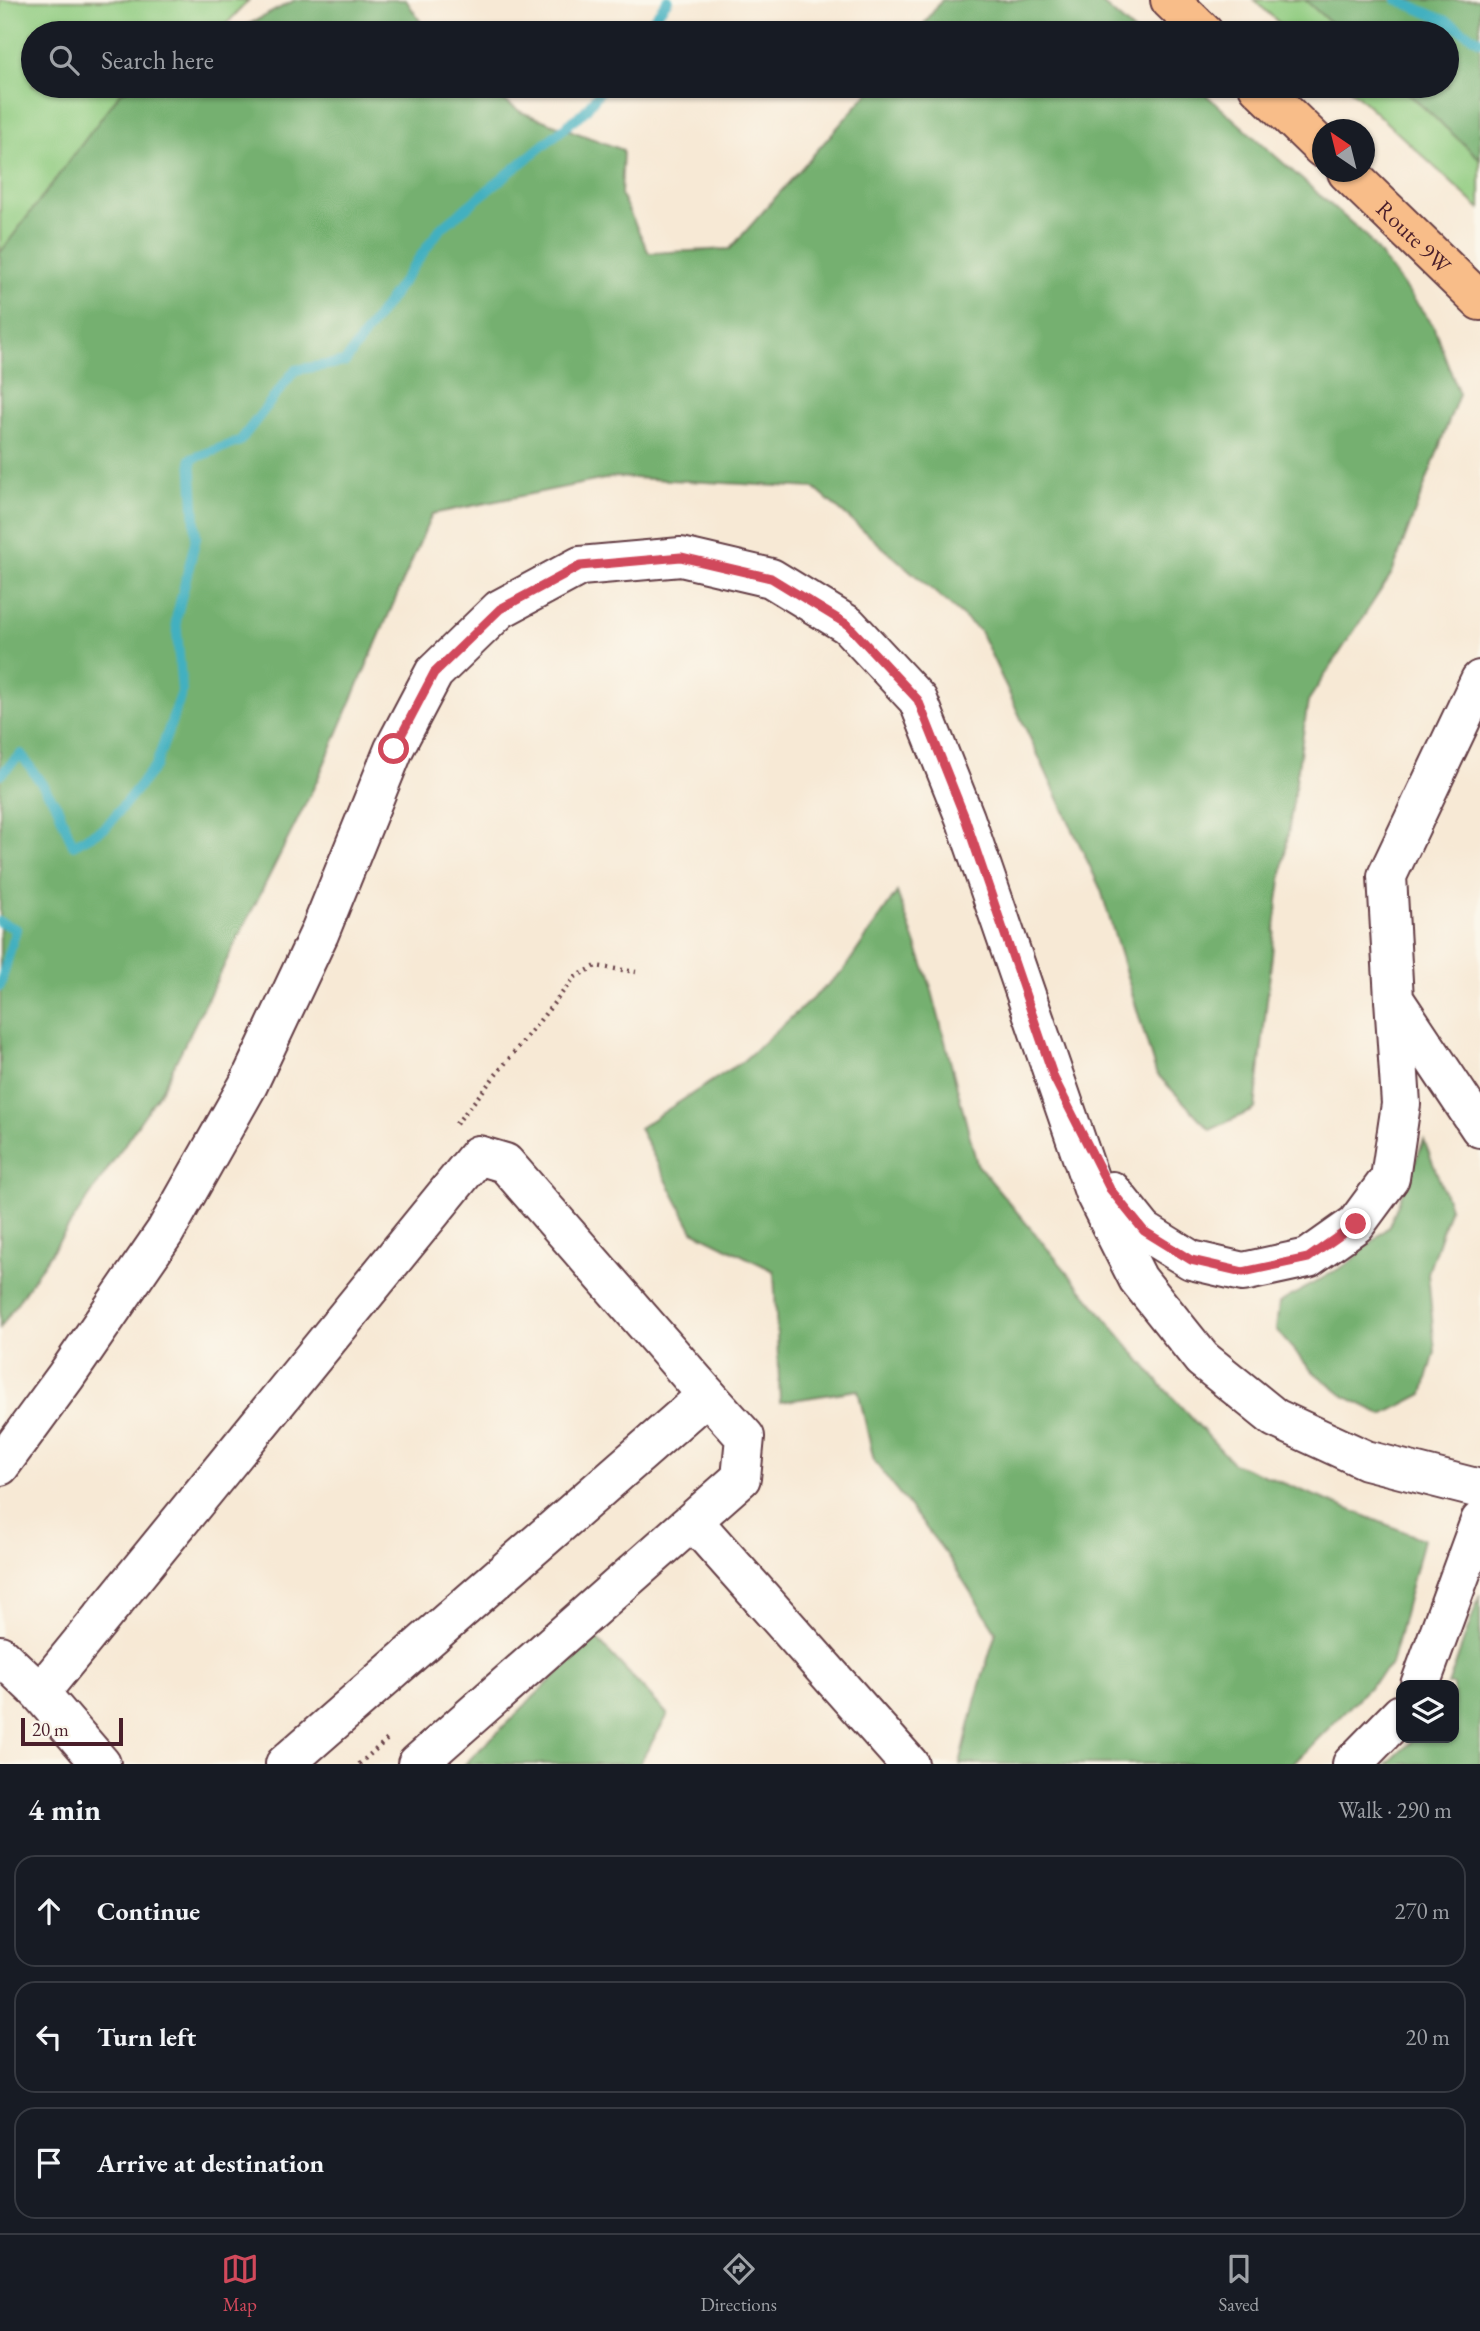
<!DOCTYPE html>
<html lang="en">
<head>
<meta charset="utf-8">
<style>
	:root { --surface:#171b24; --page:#242831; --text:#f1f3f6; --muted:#9ea1a6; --line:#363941; --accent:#d1495b }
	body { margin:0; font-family:"EB Garamond",serif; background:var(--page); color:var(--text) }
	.controls { position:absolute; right:21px; bottom:21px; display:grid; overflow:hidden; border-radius:14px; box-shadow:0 2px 5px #0004 }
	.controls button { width:63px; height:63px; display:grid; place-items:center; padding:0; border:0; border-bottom:2px solid var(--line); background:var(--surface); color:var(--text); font:35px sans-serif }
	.compass { position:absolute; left:1312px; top:119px; width:63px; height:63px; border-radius:50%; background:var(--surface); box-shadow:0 2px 5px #0004; rotate:325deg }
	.scale { position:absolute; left:21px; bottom:18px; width:102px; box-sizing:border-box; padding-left:7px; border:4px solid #4a1f2b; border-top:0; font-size:19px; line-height:24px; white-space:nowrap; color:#4a1f2b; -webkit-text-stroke:5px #fbf7ec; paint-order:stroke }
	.stop { position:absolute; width:21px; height:21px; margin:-16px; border:5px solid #d1495b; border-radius:50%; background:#fff }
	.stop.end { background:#d1495b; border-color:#fff; box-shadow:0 2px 7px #0008 }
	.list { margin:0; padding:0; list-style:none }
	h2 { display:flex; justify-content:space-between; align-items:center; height:91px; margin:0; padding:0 28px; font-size:30px }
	h2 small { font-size:23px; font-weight:400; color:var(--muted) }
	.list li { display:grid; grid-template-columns:46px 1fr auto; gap:21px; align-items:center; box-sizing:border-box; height:112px; margin:0 14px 14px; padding:0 14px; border:2px solid var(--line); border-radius:21px }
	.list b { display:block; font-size:26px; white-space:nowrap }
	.list em { font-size:23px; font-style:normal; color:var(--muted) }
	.icon { flex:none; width:38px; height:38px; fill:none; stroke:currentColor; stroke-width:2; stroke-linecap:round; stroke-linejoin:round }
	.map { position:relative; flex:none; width:1480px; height:1764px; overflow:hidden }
	.search { position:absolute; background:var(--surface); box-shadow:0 2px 5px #0004; left:21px; right:21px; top:21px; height:77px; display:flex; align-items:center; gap:18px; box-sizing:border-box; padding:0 24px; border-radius:38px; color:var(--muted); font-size:26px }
	.sheet { height:469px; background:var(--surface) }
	nav { display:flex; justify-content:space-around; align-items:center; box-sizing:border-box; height:98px; border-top:2px solid var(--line); background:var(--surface); font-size:19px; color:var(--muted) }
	nav a { display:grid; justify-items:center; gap:4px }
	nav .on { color:var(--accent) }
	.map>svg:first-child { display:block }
</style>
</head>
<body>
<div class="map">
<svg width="1480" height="1764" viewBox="0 0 1480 1764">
	<rect width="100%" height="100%" fill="#fbf7ec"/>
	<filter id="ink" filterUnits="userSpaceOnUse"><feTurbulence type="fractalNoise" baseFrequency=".0143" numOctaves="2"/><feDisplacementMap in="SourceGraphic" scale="14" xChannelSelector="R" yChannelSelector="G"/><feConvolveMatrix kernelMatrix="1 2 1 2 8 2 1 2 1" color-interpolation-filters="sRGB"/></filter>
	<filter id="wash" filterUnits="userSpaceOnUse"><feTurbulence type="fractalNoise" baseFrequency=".00686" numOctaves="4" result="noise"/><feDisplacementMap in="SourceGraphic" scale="28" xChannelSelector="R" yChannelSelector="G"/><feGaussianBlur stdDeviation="1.57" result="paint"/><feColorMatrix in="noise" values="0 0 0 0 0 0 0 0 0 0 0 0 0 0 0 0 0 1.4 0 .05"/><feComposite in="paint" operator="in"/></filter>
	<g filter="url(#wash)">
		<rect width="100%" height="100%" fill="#f7e9d5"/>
		<g fill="#91cc81" stroke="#6e7656" stroke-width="2">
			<path d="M0 0H249L218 33H33V86H169L0 269Z"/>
			<path d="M1254 0H1480V209L1347 86H1447V33H1290Z"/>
		</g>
		<g fill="#74b06f" stroke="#5f684d" stroke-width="2">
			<path d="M295 0H406L428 33H232Z"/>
			<path d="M942 0H1098L1136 33H917Z"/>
			<path d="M1305 0H1480V159L1400 86H1447V33H1342Z"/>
			<path d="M133 86H483L521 112 623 150 621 195 649 253 730 249 874 86H1196L1365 235 1433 325 1459 394 1392 573 1308 701 1278 901 1255 1109 1210 1130 1156 1073 1101 890 980 631 814 488 615 477 432 514 316 783 162 1089 0 1328V253L121 92Z"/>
			<path d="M897 892 931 987 977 1164 1161 1385 1233 1463 1423 1539 1391 1665 1293 1764H960L976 1698 996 1632 947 1555 874 1461 858 1390 780 1402 774 1271 693 1231 639 1128 743 1061 843 971Z"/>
			<path d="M1424 1140 1450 1207 1428 1273 1435 1352 1423 1394 1383 1415 1344 1396 1311 1370 1276 1330 1279 1303 1349 1263 1389 1226Z"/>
			<path d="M1480 1595V1764H1387L1415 1738H1454V1685H1448Z"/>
			<path d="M595 1637 668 1715 639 1764H465Z"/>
		</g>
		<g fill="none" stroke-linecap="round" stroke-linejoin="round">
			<g stroke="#43b0c0" stroke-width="10">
				<path d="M1397 0 1447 21 1480 41"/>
				<path d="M643 33 668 0"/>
				<path d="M0 775 21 754 57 806 73 845 106 827 156 765 182 692 176 619 196 538 191 459 240 441 295 370 345 362 440 229 585 111 604 86"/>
				<path d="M0 922 16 929 0 986"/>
			</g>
		</g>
	</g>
	<g filter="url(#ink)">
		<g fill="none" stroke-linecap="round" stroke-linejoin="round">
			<defs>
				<g id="minor">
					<path d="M1480 680 1387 876 1394 999 1480 1128"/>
					<path d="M1112 1191 1144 1231 1191 1260 1243 1272 1308 1258 1356 1224 1390 1178 1401 1104 1394 999"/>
					<path d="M0 1466 66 1376 165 1232 248 1085 319 934 394 749 434 673 500 609 580 566 681 557 771 578 848 625 918 700 965 818 1094 1192 1138 1279 1202 1359 1275 1418 1366 1460 1480 1489"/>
					<path d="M693 1521 909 1764"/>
					<path d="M0 1655 40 1693 101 1764"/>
					<path d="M1420 1685 1480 1521"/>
					<path d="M40 1693 478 1155 505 1163 707 1395 285 1764"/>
					<path d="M417 1764 741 1478 745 1437 707 1395"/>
					<path d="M1352 1764 1401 1714"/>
				</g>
				<g id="major">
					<path d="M1170 0 1204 33"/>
					<path d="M1258 86 1322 148"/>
					<path id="s1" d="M1347 172 1480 301"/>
				</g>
			</defs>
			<use href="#minor" stroke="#643d44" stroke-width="42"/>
			<use href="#major" stroke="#643d44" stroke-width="42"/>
			<g stroke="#643d44" stroke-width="4.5" stroke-dasharray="2 5" stroke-linecap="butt">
				<path d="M456 1124 575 977 596 966 636 972"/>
				<path d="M359 1764 390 1737"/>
			</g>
			<use href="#minor" stroke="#fff" stroke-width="38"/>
			<use href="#major" stroke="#f8bd89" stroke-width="38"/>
		</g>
	</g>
	<g fill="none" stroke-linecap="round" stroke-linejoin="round" filter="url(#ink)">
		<path stroke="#d1495b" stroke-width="9" d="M394 749 434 673 500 609 580 566 681 557 771 578 848 625 918 700 965 818 1054 1078 1110 1189 1144 1231 1191 1260 1243 1272 1308 1258 1356 1224"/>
	</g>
	<g text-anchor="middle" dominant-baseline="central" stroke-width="7" stroke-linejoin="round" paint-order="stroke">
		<g font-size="23" fill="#4a1f2b" stroke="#fbf7ec">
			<text stroke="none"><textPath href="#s1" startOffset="93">Route 9W</textPath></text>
		</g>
	</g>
</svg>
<div class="controls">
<button><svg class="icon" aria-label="layers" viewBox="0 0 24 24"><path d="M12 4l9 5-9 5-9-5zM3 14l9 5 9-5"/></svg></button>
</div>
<svg class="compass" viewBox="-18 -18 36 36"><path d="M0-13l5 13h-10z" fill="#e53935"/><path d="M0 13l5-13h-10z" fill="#9ea1a6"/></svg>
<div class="scale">20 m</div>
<div class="stop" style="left:394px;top:749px"></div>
<div class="stop end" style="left:1356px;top:1224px"></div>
<div class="search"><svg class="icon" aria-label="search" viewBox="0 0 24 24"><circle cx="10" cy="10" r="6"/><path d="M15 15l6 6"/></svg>Search here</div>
</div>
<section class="sheet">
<h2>4 min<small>Walk · 290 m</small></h2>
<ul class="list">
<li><svg class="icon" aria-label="ahead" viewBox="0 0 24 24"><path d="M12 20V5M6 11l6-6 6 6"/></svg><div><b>Continue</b></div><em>270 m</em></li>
<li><svg class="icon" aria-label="left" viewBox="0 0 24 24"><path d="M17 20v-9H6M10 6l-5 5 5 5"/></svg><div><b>Turn left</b></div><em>20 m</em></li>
<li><svg class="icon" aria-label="arrive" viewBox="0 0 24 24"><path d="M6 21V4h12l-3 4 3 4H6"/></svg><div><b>Arrive at destination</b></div></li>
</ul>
</section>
<nav>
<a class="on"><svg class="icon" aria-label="map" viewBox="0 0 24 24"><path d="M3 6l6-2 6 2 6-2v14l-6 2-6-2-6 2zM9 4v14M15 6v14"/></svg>Map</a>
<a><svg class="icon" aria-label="directions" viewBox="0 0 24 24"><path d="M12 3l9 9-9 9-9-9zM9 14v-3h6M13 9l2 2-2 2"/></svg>Directions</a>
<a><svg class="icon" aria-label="saved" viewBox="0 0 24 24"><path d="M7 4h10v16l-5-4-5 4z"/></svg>Saved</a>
</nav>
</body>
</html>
